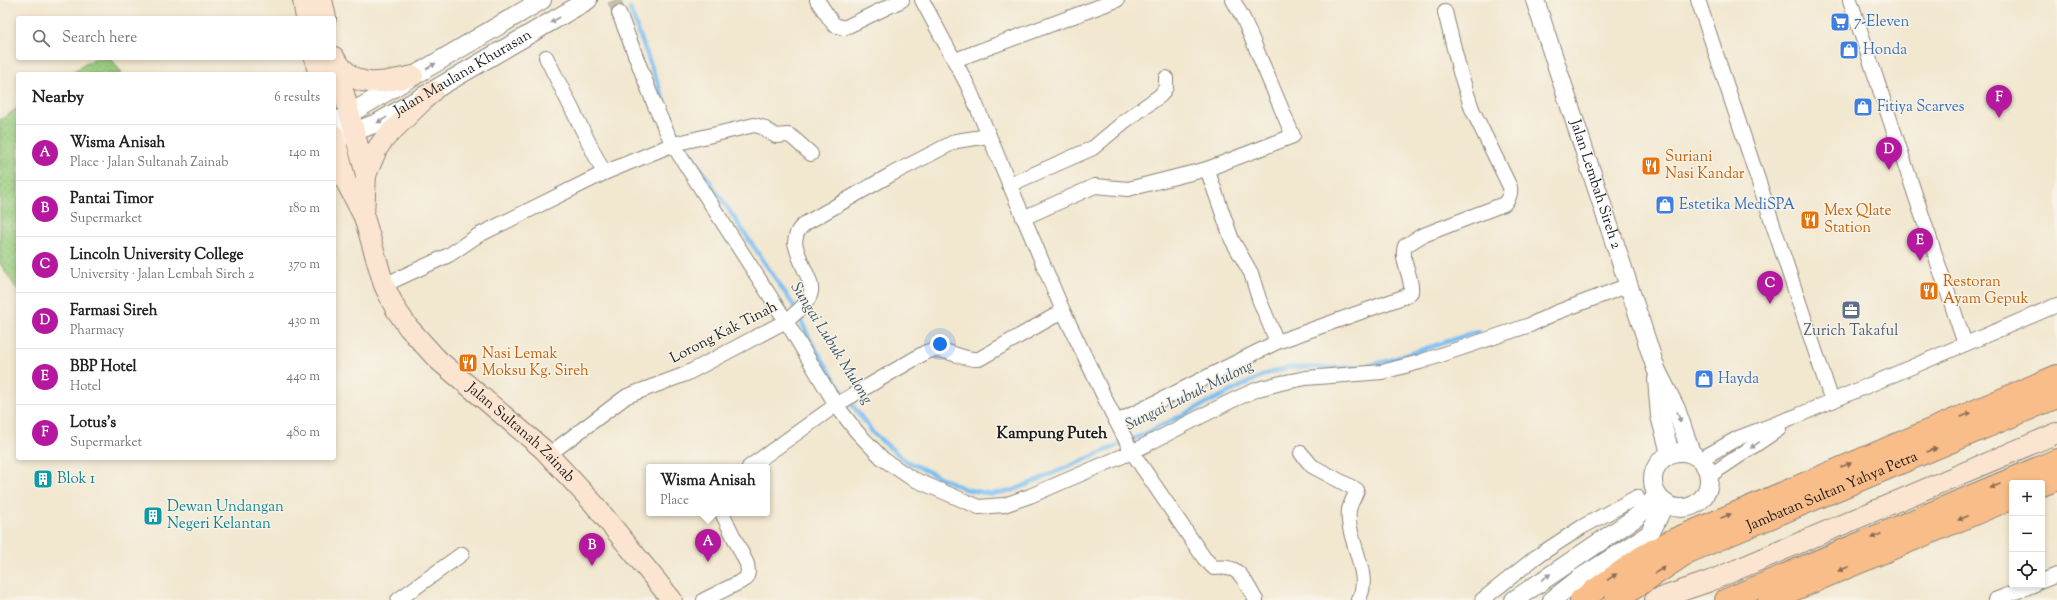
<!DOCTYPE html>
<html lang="en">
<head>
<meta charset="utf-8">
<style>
	:root { --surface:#fff; --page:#f6f6f6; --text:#222; --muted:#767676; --line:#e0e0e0; --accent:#b5179e }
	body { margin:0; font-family:"Sorts Mill Goudy",serif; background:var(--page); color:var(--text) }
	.controls { position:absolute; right:12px; bottom:12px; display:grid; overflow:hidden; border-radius:4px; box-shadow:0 2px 6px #0003 }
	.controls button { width:36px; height:36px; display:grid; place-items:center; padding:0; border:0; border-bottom:1px solid var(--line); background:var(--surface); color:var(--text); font:20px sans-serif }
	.you { position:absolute; left:940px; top:344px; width:14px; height:14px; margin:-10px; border:3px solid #fff; border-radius:50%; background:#1a73e8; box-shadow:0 0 0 6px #1a73e833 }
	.badge { display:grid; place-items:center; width:26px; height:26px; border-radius:50%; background:var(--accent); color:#fff; font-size:13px; font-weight:700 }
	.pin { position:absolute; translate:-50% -33px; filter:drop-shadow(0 1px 2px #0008) }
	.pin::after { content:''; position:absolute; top:21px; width:14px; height:12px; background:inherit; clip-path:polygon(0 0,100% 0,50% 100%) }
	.popup { position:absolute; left:646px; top:464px; width:124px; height:52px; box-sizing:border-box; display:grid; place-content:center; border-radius:4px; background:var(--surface); filter:drop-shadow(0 1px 3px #0005); font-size:13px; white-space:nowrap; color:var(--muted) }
	.popup b { font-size:15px; color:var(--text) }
	.popup::after { content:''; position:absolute; left:50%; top:100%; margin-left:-8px; border:8px solid transparent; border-top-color:var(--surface) }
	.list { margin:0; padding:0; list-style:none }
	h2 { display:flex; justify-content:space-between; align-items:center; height:52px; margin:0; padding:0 16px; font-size:17px }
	h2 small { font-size:13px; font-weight:400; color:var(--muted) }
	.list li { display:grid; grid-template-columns:26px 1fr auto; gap:12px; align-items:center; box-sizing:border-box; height:56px; padding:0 16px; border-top:1px solid var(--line) }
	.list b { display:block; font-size:15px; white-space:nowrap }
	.list p { margin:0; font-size:13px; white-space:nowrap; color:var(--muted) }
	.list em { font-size:13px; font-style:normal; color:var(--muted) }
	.icon { flex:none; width:22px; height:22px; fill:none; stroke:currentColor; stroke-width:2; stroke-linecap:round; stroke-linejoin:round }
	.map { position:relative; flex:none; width:2057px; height:600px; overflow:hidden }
	.search { position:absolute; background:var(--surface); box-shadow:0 2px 6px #0003; left:16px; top:16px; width:320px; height:44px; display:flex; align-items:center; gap:10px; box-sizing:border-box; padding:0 14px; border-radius:4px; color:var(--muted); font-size:15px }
	.panel { position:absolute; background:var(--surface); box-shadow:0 2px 6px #0003; left:16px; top:72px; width:320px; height:388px; border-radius:4px }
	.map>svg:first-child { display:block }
</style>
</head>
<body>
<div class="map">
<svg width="2057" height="600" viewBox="0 0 2057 600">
	<defs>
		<pattern id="grass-dots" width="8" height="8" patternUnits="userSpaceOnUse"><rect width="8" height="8" fill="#9ace7f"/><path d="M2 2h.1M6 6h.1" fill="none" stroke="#84b06d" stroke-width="1.8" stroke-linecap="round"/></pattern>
	</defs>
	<rect width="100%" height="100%" fill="#f7f3e8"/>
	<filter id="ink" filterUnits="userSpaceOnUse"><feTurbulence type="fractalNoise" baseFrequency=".025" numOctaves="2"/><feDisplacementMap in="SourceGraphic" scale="8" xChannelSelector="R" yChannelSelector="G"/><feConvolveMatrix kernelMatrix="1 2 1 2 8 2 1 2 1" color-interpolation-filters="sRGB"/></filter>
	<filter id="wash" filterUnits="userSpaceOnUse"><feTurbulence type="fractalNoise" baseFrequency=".012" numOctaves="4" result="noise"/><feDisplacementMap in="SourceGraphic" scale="16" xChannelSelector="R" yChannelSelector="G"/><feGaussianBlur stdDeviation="0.9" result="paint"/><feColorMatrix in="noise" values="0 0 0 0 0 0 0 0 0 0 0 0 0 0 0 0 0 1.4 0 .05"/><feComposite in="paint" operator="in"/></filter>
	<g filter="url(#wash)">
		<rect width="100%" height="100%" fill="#f2e7cf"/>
		<g fill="url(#grass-dots)" stroke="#5b754e">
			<path d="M95 58H111L122 74H70Z"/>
			<path d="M18 108V291L0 263V120Z"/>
		</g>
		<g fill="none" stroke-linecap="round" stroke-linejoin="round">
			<path stroke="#7dbff2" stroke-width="4.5" d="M630 9 676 132 792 303 812 343 840 388 873 433 906 461 965 489 992 494 1014 490 1140 436 1264 375 1288 367 1343 368 1367 366 1391 360 1479 331"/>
		</g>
	</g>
	<g filter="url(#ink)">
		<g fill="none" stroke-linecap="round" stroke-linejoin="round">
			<path stroke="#c7beab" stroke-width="14" stroke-dasharray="14 7" stroke-linecap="butt" d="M614 0 619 13"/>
			<defs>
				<g id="minor">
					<path d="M817 0 834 25 844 28 902 0"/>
					<path d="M922 0 968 86 1063 311 1111 411 1132 452 1204 558 1214 568C1242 565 1242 578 1256 600"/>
					<path d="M1698 0 1832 401"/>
					<path d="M1850 0 1965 344"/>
					<path d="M619 13 655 106 673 145 786 321 836 405 857 432 883 459 911 478 979 507 1004 505 1030 496 1132 452 1231 401 1258 389 1281 383 1306 378 1382 372 1420 362 1530 325 1555 313 1629 285"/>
					<path d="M546 57 604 173"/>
					<path d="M955 60 1117 0"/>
					<path d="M1207 169 1232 240 1251 273 1259 299 1277 342"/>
					<path d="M1009 185 1093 148 1125 121 1161 95 1166 87V78"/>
					<path d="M1023 218 1095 186 1128 189 1207 169 1293 136 1244 20 1233 0"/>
					<path d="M384 285 449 255 477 236 604 173 674 144 754 125 762 127 776 136 788 135 792 137 811 154"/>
					<path d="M1117 422 1277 342 1406 296 1411 292C1413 276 1400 262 1405 246L1421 236 1504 204C1509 198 1511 195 1510 187L1472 109 1460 72 1445 12"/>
					<path d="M1301 453 1312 466 1357 490C1355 496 1350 504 1349 510 1345 537 1374 576 1358 600"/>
					<path d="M548 455 627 396 686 374 786 321C830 287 805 285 795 243 796 233 798 229 806 223L892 174 956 141 989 136"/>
					<path d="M1701 459 1738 438 1799 415 2057 305"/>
					<path d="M749 467 836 405 926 352C944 345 962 361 979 359L1063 311"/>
					<path d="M1709 476 1779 429"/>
					<path d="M2042 581 2057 575"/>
					<path d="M398 600 462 554"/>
					<path d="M704 600 746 579 748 572 747 564 722 513"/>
					<path d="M1482 600 1536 557 1582 527 1637 497"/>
					<path d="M1995 600 2033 585"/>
				</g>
				<g id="tertiary">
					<path id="s1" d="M1535 0 1656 369 1676 409 1691 453"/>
					<path d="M334 123 542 0"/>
					<path id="s2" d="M341 137 379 122 588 0"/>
					<path d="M1657 379 1660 416 1670 453"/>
					<circle cx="1681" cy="480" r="28"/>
					<path d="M1514 600 1635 518 1647 507 1657 495"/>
					<path d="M1552 600 1580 578 1649 534 1655 524 1665 503"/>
				</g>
				<g id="secondary">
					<path d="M303 0 306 18"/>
					<path d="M322 0 326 18"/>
					<path d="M334 57 366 175 364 215"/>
					<path d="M315 58 318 74"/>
					<path d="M336 60C358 92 380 82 413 76"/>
					<path id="s3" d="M334 135 346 182 364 217 384 285 395 308 408 327 437 359 543 449 594 504 672 600"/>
					<path d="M366 175 377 149 384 139 433 91"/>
					<path d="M1655 600 1710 581 2057 433"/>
				</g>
				<g id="trunk">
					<path d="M2042 485 2057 479"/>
					<path d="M1581 600 1642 557 1673 540 2057 376"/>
					<path id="s4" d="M1616 600 1688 552 2057 397"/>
					<path d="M1726 600 2057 460"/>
					<path d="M1769 600 2012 498"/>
				</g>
			</defs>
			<use href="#minor" stroke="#878276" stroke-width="16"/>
			<use href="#tertiary" stroke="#878276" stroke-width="20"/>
			<use href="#secondary" stroke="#878276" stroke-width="22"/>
			<use href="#trunk" stroke="#878276" stroke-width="24"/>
			<use href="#minor" stroke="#fff" stroke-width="14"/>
			<use href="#tertiary" stroke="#fff" stroke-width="18"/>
			<use href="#secondary" stroke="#fce5d0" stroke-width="20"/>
			<use href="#trunk" stroke="#f8bd89" stroke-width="22"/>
		</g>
		<defs><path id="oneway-solid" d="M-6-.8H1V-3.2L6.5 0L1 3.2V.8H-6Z"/></defs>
		<g fill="#999">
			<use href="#oneway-solid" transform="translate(555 20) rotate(150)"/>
			<use href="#oneway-solid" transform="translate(431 66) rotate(-31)"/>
			<use href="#oneway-solid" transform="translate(382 120) rotate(151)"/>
			<use href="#oneway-solid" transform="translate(1679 417) rotate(71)"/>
			<use href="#oneway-solid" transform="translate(1755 445) rotate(146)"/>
			<use href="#oneway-solid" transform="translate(1546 577) rotate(-34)"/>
		</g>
		<g fill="#8a6c52">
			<use href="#oneway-solid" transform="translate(1966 415) rotate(-23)"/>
			<use href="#oneway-solid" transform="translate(1932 450) rotate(-23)"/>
			<use href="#oneway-solid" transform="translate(1846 465) rotate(-23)"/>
			<use href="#oneway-solid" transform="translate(1995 486) rotate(157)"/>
			<use href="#oneway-solid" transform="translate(1726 516) rotate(-23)"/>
			<use href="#oneway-solid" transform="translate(1963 518) rotate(157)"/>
			<use href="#oneway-solid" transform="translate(1876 536) rotate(157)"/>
			<use href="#oneway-solid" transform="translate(1843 569) rotate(157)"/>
			<use href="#oneway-solid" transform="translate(1660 570) rotate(-32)"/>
			<use href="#oneway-solid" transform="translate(1612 577) rotate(-34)"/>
		</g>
	</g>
	<defs>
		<symbol id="supermarket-square" viewBox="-11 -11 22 22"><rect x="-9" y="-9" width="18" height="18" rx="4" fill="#3f7fe0" stroke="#f7f3e8"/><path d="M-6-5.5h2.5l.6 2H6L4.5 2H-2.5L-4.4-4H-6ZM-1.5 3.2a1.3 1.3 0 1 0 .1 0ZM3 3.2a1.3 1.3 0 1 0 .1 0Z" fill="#fff"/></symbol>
		<symbol id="shop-square" viewBox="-11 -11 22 22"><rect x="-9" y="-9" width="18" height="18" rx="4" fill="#3f7fe0" stroke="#f7f3e8"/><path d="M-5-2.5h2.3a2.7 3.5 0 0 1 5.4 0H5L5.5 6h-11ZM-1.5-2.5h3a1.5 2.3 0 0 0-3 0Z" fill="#fff"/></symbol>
		<symbol id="restaurant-square" viewBox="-11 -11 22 22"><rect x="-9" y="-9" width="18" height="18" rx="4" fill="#e8710a" stroke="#f7f3e8"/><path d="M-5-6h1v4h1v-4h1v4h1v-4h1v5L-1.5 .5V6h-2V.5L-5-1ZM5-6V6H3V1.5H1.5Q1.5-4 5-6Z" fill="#fff"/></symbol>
		<symbol id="office-square" viewBox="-11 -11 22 22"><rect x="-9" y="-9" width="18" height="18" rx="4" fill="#5c6f8a" stroke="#f7f3e8"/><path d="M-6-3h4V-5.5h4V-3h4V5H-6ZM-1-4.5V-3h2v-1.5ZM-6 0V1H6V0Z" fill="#fff"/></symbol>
		<symbol id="building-square" viewBox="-11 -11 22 22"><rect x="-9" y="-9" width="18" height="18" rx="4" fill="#0f9aa8" stroke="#f7f3e8"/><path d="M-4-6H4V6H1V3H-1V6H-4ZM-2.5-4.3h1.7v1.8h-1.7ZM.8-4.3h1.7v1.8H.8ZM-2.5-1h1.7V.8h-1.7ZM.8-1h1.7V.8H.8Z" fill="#fff"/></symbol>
	</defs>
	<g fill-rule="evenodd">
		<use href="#supermarket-square" x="1829" y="11" width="22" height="22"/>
		<use href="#shop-square" x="1838" y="39" width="22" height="22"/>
		<use href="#shop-square" x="1852" y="96" width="22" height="22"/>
		<use href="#restaurant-square" x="1640" y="155" width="22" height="22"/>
		<use href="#shop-square" x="1654" y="194" width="22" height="22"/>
		<use href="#restaurant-square" x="1799" y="209" width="22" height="22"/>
		<use href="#restaurant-square" x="1918" y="280" width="22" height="22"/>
		<use href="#office-square" x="1840" y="299" width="22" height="22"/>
		<use href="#restaurant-square" x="457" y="352" width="22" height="22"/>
		<use href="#shop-square" x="1693" y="368" width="22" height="22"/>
		<use href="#building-square" x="32" y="468" width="22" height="22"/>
		<use href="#building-square" x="142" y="505" width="22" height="22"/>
	</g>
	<g text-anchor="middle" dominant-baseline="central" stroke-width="3" stroke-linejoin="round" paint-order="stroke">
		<g font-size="15" fill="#366cbe" stroke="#f7f3e8" text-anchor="start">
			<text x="1854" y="22">7-Eleven</text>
			<text x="1863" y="50">Honda</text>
			<text x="1877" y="107">Fitiya Scarves</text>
			<text x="1679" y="205">Estetika MediSPA</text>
			<text x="1718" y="379">Hayda</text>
		</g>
		<g font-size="15" fill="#1c1c1c" stroke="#f7f3e8">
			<text stroke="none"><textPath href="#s2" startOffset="138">Jalan Maulana Khurasan</textPath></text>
			<text stroke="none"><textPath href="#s1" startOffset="194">Jalan Lembah Sireh 2</textPath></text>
			<text transform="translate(724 333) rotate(-27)">Lorong Kak Tinah</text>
			<text stroke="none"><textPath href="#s3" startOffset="362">Jalan Sultanah Zainab</textPath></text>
			<text stroke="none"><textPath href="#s4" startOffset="243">Jambatan Sultan Yahya Petra</textPath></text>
		</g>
		<g font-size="15" fill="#c56008" stroke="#f7f3e8" text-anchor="start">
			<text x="1665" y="157">Suriani<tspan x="1665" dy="17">Nasi Kandar</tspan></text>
			<text x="1824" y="211">Mex Qlate<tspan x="1824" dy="17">Station</tspan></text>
			<text x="1943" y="282">Restoran<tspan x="1943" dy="17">Ayam Gepuk</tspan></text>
			<text x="482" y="354">Nasi Lemak<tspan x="482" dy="17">Moksu Kg. Sireh</tspan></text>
		</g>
		<g font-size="15" fill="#4e5e75" stroke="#f7f3e8">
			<text x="1851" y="331">Zurich Takaful</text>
		</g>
		<g font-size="15" fill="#0d838f" stroke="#f7f3e8" text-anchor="start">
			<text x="57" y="479">Blok 1</text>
			<text x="167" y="507">Dewan Undangan<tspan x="167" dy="17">Negeri Kelantan</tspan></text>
		</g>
		<g font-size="16" font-style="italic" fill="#3e5567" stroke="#f7f3e8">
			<text transform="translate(831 344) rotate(58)">Sungai Lubuk Mulong</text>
			<text transform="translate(1190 396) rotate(-26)">Sungai Lubuk Mulong</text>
		</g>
		<g font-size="16" font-weight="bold" fill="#1c1c1c" stroke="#f7f3e8">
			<text x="1052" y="434">Kampung Puteh</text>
		</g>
	</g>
</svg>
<div class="controls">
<button>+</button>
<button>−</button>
<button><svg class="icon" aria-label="locate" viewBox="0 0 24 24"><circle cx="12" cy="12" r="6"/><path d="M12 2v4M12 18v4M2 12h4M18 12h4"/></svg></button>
</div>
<div class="you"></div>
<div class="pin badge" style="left:708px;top:562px">A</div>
<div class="popup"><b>Wisma Anisah</b>Place</div>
<div class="pin badge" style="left:592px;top:566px">B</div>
<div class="pin badge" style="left:1770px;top:304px">C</div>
<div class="pin badge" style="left:1889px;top:170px">D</div>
<div class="pin badge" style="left:1920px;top:261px">E</div>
<div class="pin badge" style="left:1999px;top:118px">F</div>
<div class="search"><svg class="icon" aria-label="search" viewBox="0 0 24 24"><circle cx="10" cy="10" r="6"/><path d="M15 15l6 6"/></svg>Search here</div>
<section class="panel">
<h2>Nearby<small>6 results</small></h2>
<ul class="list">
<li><span class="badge">A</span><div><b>Wisma Anisah</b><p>Place · Jalan Sultanah Zainab</p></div><em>140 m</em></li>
<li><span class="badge">B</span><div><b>Pantai Timor</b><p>Supermarket</p></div><em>180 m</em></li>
<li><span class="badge">C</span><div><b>Lincoln University College</b><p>University · Jalan Lembah Sireh 2</p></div><em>370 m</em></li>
<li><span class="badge">D</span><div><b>Farmasi Sireh</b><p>Pharmacy</p></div><em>430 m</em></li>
<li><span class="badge">E</span><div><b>BBP Hotel</b><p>Hotel</p></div><em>440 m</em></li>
<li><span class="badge">F</span><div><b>Lotus's</b><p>Supermarket</p></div><em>480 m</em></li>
</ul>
</section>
</div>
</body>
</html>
